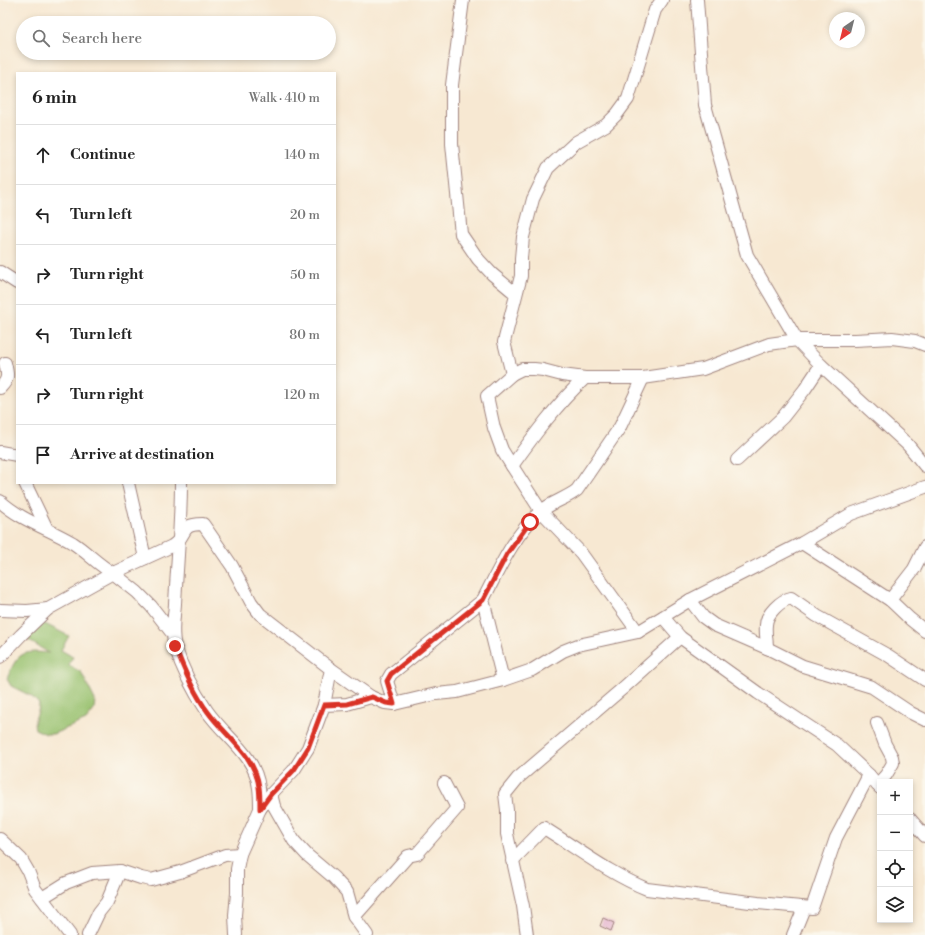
<!DOCTYPE html>
<html lang="en">
<head>
<meta charset="utf-8">
<style>
	:root { --surface:#fff; --page:#f2f2f2; --text:#222; --muted:#767676; --line:#e0e0e0 }
	body { margin:0; font-family:"Libre Bodoni",serif; background:var(--page); color:var(--text) }
	.controls { position:absolute; right:12px; bottom:12px; display:grid; overflow:hidden; border-radius:0px; box-shadow:0 2px 6px #0003 }
	.controls button { width:36px; height:36px; display:grid; place-items:center; padding:0; border:0; border-bottom:1px solid var(--line); background:var(--surface); color:var(--text); font:20px sans-serif }
	.compass { position:absolute; left:829px; top:12px; width:36px; height:36px; border-radius:50%; background:var(--surface); box-shadow:0 2px 6px #0003; rotate:215deg }
	.stop { position:absolute; width:12px; height:12px; margin:-9px; border:3px solid #d93025; border-radius:50%; background:#fff }
	.stop.end { background:#d93025; border-color:#fff; box-shadow:0 1px 4px #0008 }
	.list { margin:0; padding:0; list-style:none }
	h2 { display:flex; justify-content:space-between; align-items:center; height:52px; margin:0; padding:0 16px; font-size:17px }
	h2 small { font-size:13px; font-weight:400; color:var(--muted) }
	.list li { display:grid; grid-template-columns:26px 1fr auto; gap:12px; align-items:center; box-sizing:border-box; height:60px; padding:0 16px; border-top:1px solid var(--line) }
	.list b { display:block; font-size:15px; white-space:nowrap }
	.list em { font-size:13px; font-style:normal; color:var(--muted) }
	.icon { flex:none; width:22px; height:22px; fill:none; stroke:currentColor; stroke-width:2; stroke-linecap:round; stroke-linejoin:round }
	.map { position:relative; flex:none; width:925px; height:935px; overflow:hidden }
	.search { position:absolute; background:var(--surface); box-shadow:0 2px 6px #0003; left:16px; top:16px; width:320px; height:44px; display:flex; align-items:center; gap:10px; box-sizing:border-box; padding:0 14px; border-radius:22px; color:var(--muted); font-size:15px }
	.panel { position:absolute; background:var(--surface); box-shadow:0 2px 6px #0003; left:16px; top:72px; width:320px; height:412px; border-radius:0px }
	.map>svg:first-child { display:block }
</style>
</head>
<body>
<div class="map">
<svg width="925" height="935" viewBox="0 0 925 935">
	<rect width="100%" height="100%" fill="#fbf7ec"/>
	<filter id="ink" filterUnits="userSpaceOnUse"><feTurbulence type="fractalNoise" baseFrequency=".025" numOctaves="2"/><feDisplacementMap in="SourceGraphic" scale="8" xChannelSelector="R" yChannelSelector="G"/><feConvolveMatrix kernelMatrix="1 2 1 2 8 2 1 2 1" color-interpolation-filters="sRGB"/></filter>
	<filter id="wash" filterUnits="userSpaceOnUse"><feTurbulence type="fractalNoise" baseFrequency=".012" numOctaves="4" result="noise"/><feDisplacementMap in="SourceGraphic" scale="16" xChannelSelector="R" yChannelSelector="G"/><feGaussianBlur stdDeviation="0.9" result="paint"/><feColorMatrix in="noise" values="0 0 0 0 0 0 0 0 0 0 0 0 0 0 0 0 0 1.4 0 .05"/><feComposite in="paint" operator="in"/></filter>
	<g filter="url(#wash)">
		<rect width="100%" height="100%" fill="#f7e8d2"/>
		<path fill="#98c16e" stroke="#71704c" d="M37 620 69 636 61 650 73 657 68 665 81 672 95 700 94 710 86 720 53 734H46L35 729C32 718 39 716 39 704L31 696 11 686 7 679C17 653 22 650 49 653L21 636Z"/>
		<g id="blocks">
			<path fill="#e4b2ce" d="M603 918 614 923 611 931 600 926Z"/>
		</g>
	</g>
	<g filter="url(#ink)">
		<use href="#blocks" fill-opacity="0" stroke="#a0847e" stroke-width="1"/>
		<g fill="none" stroke-linecap="round" stroke-linejoin="round">
			<defs>
				<g id="minor">
					<path d="M463 0 452 85V144L461 234 478 259 492 274 516 294"/>
					<path d="M697 0 705 105 747 255 797 340 821 365 908 445 925 466"/>
					<path d="M0 272 17 283"/>
					<path d="M512 374 504 342 521 276V258L523 237 533 199 548 168 576 142 606 125 617 114 628 99 655 10 662 0"/>
					<path d="M585 378 562 375 543 370 534 369H522L512 374 487 396 494 428 502 450 512 466 541 511 581 553 638 632"/>
					<path d="M0 388C9 379 8 375 5 363"/>
					<path d="M0 452 17 455"/>
					<path d="M737 460 783 417 805 389 821 365"/>
					<path d="M512 466C534 435 557 404 585 378H643L703 369 769 344 797 340H855L892 338 915 341 925 345"/>
					<path d="M25 483 47 529"/>
					<path d="M128 483 145 558"/>
					<path d="M181 483C181 524 177 564 175 604 174 619 171 632 175 646 182 669 194 692 207 711 225 737 255 754 259 788 260 795 260 802 260 809"/>
					<path d="M0 501C22 521 48 528 73 543 87 552 98 565 113 573L172 546C189 535 178 524 203 524L232 566 251 602 260 614 331 669 324 705"/>
					<path d="M802 543 890 600 910 619 925 631"/>
					<path d="M690 600 703 617 714 625 767 648 803 666 872 687 911 713 925 720"/>
					<path d="M890 600 914 569 925 547"/>
					<path d="M0 610 27 611 48 609"/>
					<path d="M663 617 680 637 758 693 837 745 869 775 880 788"/>
					<path d="M767 648C767 640 765 632 766 625 766 614 781 600 791 598L817 616 889 656 925 680"/>
					<path d="M0 657 21 635 48 609 113 573 137 592 151 606 172 633"/>
					<path d="M331 669 371 697"/>
					<path d="M503 680 483 600C498 571 515 533 540 512 551 502 566 499 577 490L620 427 643 378"/>
					<path d="M394 704 387 681 391 674 483 600"/>
					<path d="M877 785 886 775 893 763 892 757 885 744 877 723"/>
					<path d="M271 794 274 806 294 841 307 855 333 877 347 892 354 917 367 935"/>
					<path d="M910 819 925 836"/>
					<path d="M0 839 21 859 28 871 35 889 70 935"/>
					<path d="M512 861 544 828C578 849 610 874 647 889L758 903 812 908 836 838 869 775"/>
					<path d="M42 898 66 883 92 873 120 871 141 878 151 880 180 872 225 855 240 854"/>
					<path d="M354 917 408 856 417 854 457 808 444 783"/>
					<path d="M88 935 99 912 107 902 120 871"/>
					<path d="M236 935 235 915 237 893V869L240 854 260 809 271 794 294 770 308 748 324 705 347 704 371 697 385 703 394 704 436 694 457 692 503 680 532 670 563 651 578 645 638 632 690 600 802 543 851 514 925 487"/>
					<path d="M527 935 523 906 507 834V810L505 794 518 778 622 689 680 637"/>
					<path d="M793 935 804 908"/>
				</g>
			</defs>
			<use href="#minor" stroke="#a0847e" stroke-width="14"/>
			<use href="#minor" stroke="#fff" stroke-width="12"/>
		</g>
	</g>
	<g fill="none" stroke-linecap="round" stroke-linejoin="round" filter="url(#ink)">
		<path stroke="#d93025" stroke-width="5" d="M175 646C183 668 193 692 208 712 226 737 255 755 259 787 260 794 260 802 260 809L271 794 294 770 308 748 324 705 347 704 372 697 386 703 394 704 387 681 391 674 483 600 507 554 530 522"/>
	</g>
</svg>
<div class="controls">
<button>+</button>
<button>−</button>
<button><svg class="icon" aria-label="locate" viewBox="0 0 24 24"><circle cx="12" cy="12" r="6"/><path d="M12 2v4M12 18v4M2 12h4M18 12h4"/></svg></button>
<button><svg class="icon" aria-label="layers" viewBox="0 0 24 24"><path d="M12 4l9 5-9 5-9-5zM3 14l9 5 9-5"/></svg></button>
</div>
<svg class="compass" viewBox="-18 -18 36 36"><path d="M0-13l5 13h-10z" fill="#e53935"/><path d="M0 13l5-13h-10z" fill="#767676"/></svg>
<div class="stop" style="left:530px;top:522px"></div>
<div class="stop end" style="left:175px;top:646px"></div>
<div class="search"><svg class="icon" aria-label="search" viewBox="0 0 24 24"><circle cx="10" cy="10" r="6"/><path d="M15 15l6 6"/></svg>Search here</div>
<section class="panel">
<h2>6 min<small>Walk · 410 m</small></h2>
<ul class="list">
<li><svg class="icon" aria-label="ahead" viewBox="0 0 24 24"><path d="M12 20V5M6 11l6-6 6 6"/></svg><div><b>Continue</b></div><em>140 m</em></li>
<li><svg class="icon" aria-label="left" viewBox="0 0 24 24"><path d="M17 20v-9H6M10 6l-5 5 5 5"/></svg><div><b>Turn left</b></div><em>20 m</em></li>
<li><svg class="icon" aria-label="right" viewBox="0 0 24 24"><path d="M7 20v-9h11M14 6l5 5-5 5"/></svg><div><b>Turn right</b></div><em>50 m</em></li>
<li><svg class="icon" aria-label="left" viewBox="0 0 24 24"><path d="M17 20v-9H6M10 6l-5 5 5 5"/></svg><div><b>Turn left</b></div><em>80 m</em></li>
<li><svg class="icon" aria-label="right" viewBox="0 0 24 24"><path d="M7 20v-9h11M14 6l5 5-5 5"/></svg><div><b>Turn right</b></div><em>120 m</em></li>
<li><svg class="icon" aria-label="arrive" viewBox="0 0 24 24"><path d="M6 21V4h12l-3 4 3 4H6"/></svg><div><b>Arrive at destination</b></div></li>
</ul>
</section>
</div>
</body>
</html>
